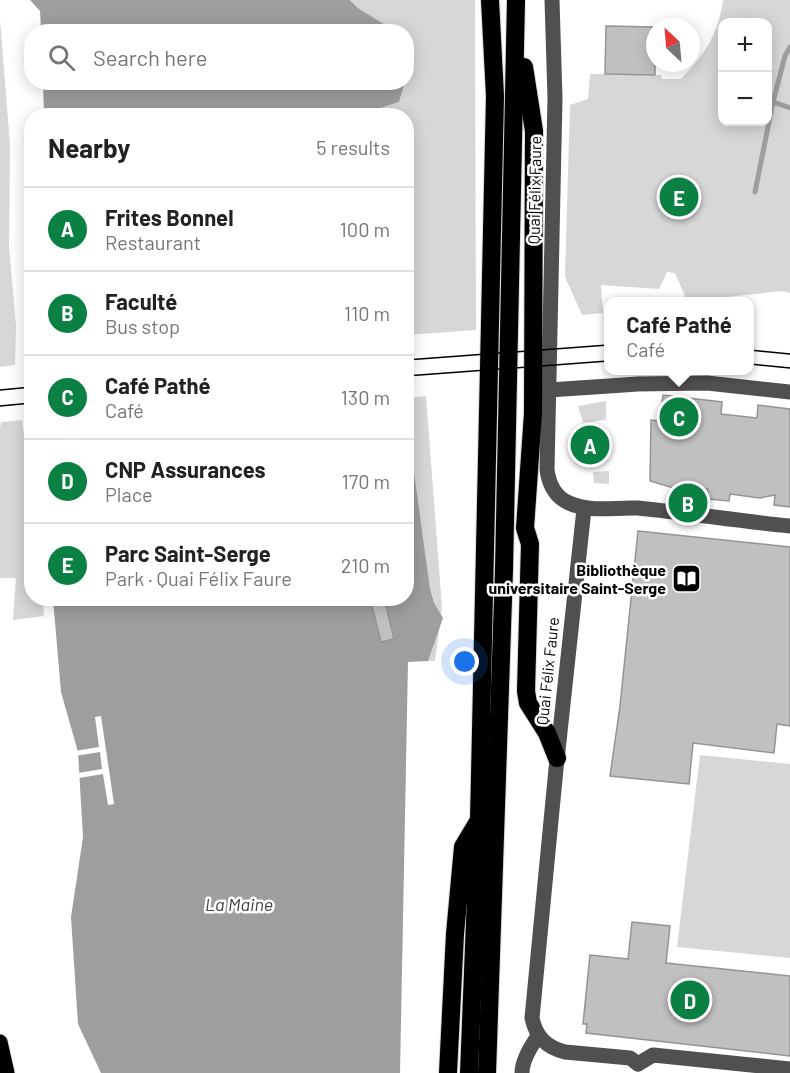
<!DOCTYPE html>
<html lang="en">
<head>
<meta charset="utf-8">
<style>
	:root { --surface:#fff; --page:#f6f6f6; --text:#222; --muted:#767676; --line:#e0e0e0; --accent:#0b8043 }
	body { margin:0; font-family:Barlow,sans-serif; background:var(--page); color:var(--text) }
	.controls { position:absolute; right:18px; top:18px; display:grid; overflow:hidden; border-radius:12px; box-shadow:0 3px 15px #0003 }
	.controls button { width:54px; height:54px; display:grid; place-items:center; padding:0; border:0; border-bottom:2px solid var(--line); background:var(--surface); color:var(--text); font:30px sans-serif }
	.compass { position:absolute; left:646px; top:18px; width:54px; height:54px; border-radius:50%; background:var(--surface); box-shadow:0 3px 15px #0003; rotate:334deg }
	.you { position:absolute; left:465px; top:662px; width:21px; height:21px; margin:-15px; border:4px solid #fff; border-radius:50%; background:#1a73e8; box-shadow:0 0 0 9px #1a73e833 }
	.badge { display:grid; place-items:center; width:39px; height:39px; border-radius:50%; background:var(--accent); color:#fff; font-size:20px; font-weight:700 }
	.pin { position:absolute; translate:-50% -50%; border:3px solid #fff; box-shadow:0 2px 6px #0006 }
	.popup { position:absolute; left:604px; top:297px; width:150px; height:78px; box-sizing:border-box; display:grid; place-content:center; border-radius:12px; background:var(--surface); filter:drop-shadow(0 2px 4px #0005); font-size:20px; white-space:nowrap; color:var(--muted) }
	.popup b { font-size:22px; color:var(--text) }
	.popup::after { content:''; position:absolute; left:50%; top:100%; margin-left:-12px; border:12px solid transparent; border-top-color:var(--surface) }
	.list { margin:0; padding:0; list-style:none }
	h2 { display:flex; justify-content:space-between; align-items:center; height:78px; margin:0; padding:0 24px; font-size:26px }
	h2 small { font-size:20px; font-weight:400; color:var(--muted) }
	.list li { display:grid; grid-template-columns:39px 1fr auto; gap:18px; align-items:center; box-sizing:border-box; height:84px; padding:0 24px; border-top:2px solid var(--line) }
	.list b { display:block; font-size:22px; white-space:nowrap }
	.list p { margin:0; font-size:20px; white-space:nowrap; color:var(--muted) }
	.list em { font-size:20px; font-style:normal; color:var(--muted) }
	.icon { flex:none; width:33px; height:33px; fill:none; stroke:currentColor; stroke-width:2; stroke-linecap:round; stroke-linejoin:round }
	.map { position:relative; flex:none; width:790px; height:1073px; overflow:hidden }
	.search { position:absolute; background:var(--surface); box-shadow:0 3px 15px #0003; left:24px; top:24px; width:390px; height:66px; display:flex; align-items:center; gap:15px; box-sizing:border-box; padding:0 21px; border-radius:24px; color:var(--muted); font-size:22px }
	.panel { position:absolute; background:var(--surface); box-shadow:0 3px 15px #0003; left:24px; top:108px; width:390px; height:498px; border-radius:24px }
	.map>svg:first-child { display:block }
</style>
</head>
<body>
<div class="map">
<svg width="790" height="1073" viewBox="0 0 790 1073">
	<rect width="100%" height="100%" fill="#fff"/>
	<g fill="#d7d7d7" fill-rule="evenodd">
		<path d="M350 0H475L476 330 407 335 406 116 367 115 374 110 399 102 406 82V32L395 31 358 8Z"/>
		<path d="M723 0H790V293L782 291 687 301 675 273 667 272 659 289 601 285 603 313 582 315 565 277 570 105 588 99 590 74 661 75 662 79H681C705 54 718 35 723 0ZM722 22H768V122H722Z"/>
		<path d="M0 19 10 145 9 247 16 326 15 365 0 367Z"/>
		<path d="M426 396 442 608 435 661H415L407 559V398Z"/>
		<path d="M606 401V420L583 423 578 406Z"/>
		<path d="M22 420 32 499V598L43 599 44 616 13 620 16 578H0V428L1 422Z"/>
		<path d="M609 471V484L594 483 593 472Z"/>
		<path d="M700 755 790 764V958L677 947Z"/>
	</g>
	<g fill="#9e9e9e">
		<path d="M30 0H350L358 8 395 31H41L40 11Z"/>
		<path d="M43 83V82L405 83 399 102 374 110 367 116 44 115Z"/>
		<path d="M407 430 409 436 430 589 434 603 443 618 428 661 408 662 400 1073H101L78 1024 71 917 83 837 78 752 61 692 53 599 406 598Z"/>
	</g>
	<path fill="#fff" d="M101 716 114 804 108 805 103 774 79 778 78 773 102 769 100 752 75 756V751L99 747 95 717Z"/>
	<g fill="none" stroke-linecap="round" stroke-linejoin="round">
		<g stroke="#9e9e9e" stroke-width="5">
			<path d="M773 102 790 108"/>
			<path d="M755 192 773 102 785 56 790 47"/>
		</g>
	</g>
	<g fill="#c0c0c0" stroke="#949494" stroke-width="1.5">
		<path d="M606 26 655 27V75L605 74Z"/>
		<path d="M663 395 722 402 721 414 757 418 758 405 790 409V507L774 505 775 495 760 498 730 494 729 501 719 500 707 499 708 489H677L650 481 651 420 660 421Z"/>
		<path d="M638 531 790 547V726L777 724 774 753 693 743 689 784 610 776 620 706Z"/>
		<path d="M370 598H384L394 639 381 642Z"/>
		<path d="M632 922 670 926 666 963 790 976V1056L586 1033 587 1024H583L590 955 628 959Z"/>
	</g>
	<g fill="none" stroke-linecap="round" stroke-linejoin="round">
		<defs>
			<path id="major" d="M0 1042 7 1073"/>
			<g id="highway">
				<path d="M524 67 534 131 533 413 525 528 530 544 526 691 528 703 547 733 557 758"/>
				<path d="M448 1073 455 934 463 847 478 822"/>
				<path d="M469 1073 479 821 495 96 490 0"/>
				<path d="M487 1073 504 569 516 0"/>
			</g>
		</defs>
		<use href="#major" stroke="#dbdbdb" stroke-width="17"/>
		<use href="#highway" stroke="#dbdbdb" stroke-width="20"/>
		<g stroke="#505050" stroke-width="15">
			<path d="M552 0 555 98 547 470C549 484 555 497 569 503 591 513 614 507 638 508 688 513 739 521 790 526"/>
			<path d="M549 390 638 384 707 383 790 392"/>
			<path d="M584 509 556 769 532 1018C536 1037 546 1047 565 1052L630 1058 638 1064"/>
			<path d="M638 1064 653 1055 790 1069"/>
			<path d="M522 1073C522 1060 531 1046 538 1036"/>
		</g>
		<use href="#major" stroke="#000" stroke-width="15"/>
		<use href="#highway" stroke="#000" stroke-width="18"/>
		<g stroke="#000" stroke-width="1.5">
			<path d="M750 350 790 354"/>
			<path d="M406 360 608 345"/>
			<path d="M750 364 790 368"/>
			<path d="M406 376 608 361"/>
			<path d="M0 390 32 387"/>
			<path d="M0 406 32 403"/>
		</g>
	</g>
	<defs>
		<symbol id="library-square" viewBox="-11 -11 22 22"><rect x="-9" y="-9" width="18" height="18" rx="4" fill="#000" stroke="#fff"/><path d="M-6-4Q-3-5.5-.7-3.5V5Q-3 3-6 4ZM6-4Q3-5.5 .7-3.5V5Q3 3 6 4Z" fill="#fff"/></symbol>
	</defs>
	<g fill-rule="evenodd">
		<use href="#library-square" x="670" y="562" width="33" height="33"/>
	</g>
	<g text-anchor="middle" dominant-baseline="central" stroke-width="5" stroke-linejoin="round" paint-order="stroke">
		<g font-size="16" fill="#000" stroke="#fff">
			<text transform="translate(534 190) rotate(-89)">Quai Félix Faure</text>
			<text transform="translate(547 671) rotate(-84)">Quai Félix Faure</text>
		</g>
		<g font-size="16" font-weight="bold" fill="#000" stroke="#fff" text-anchor="end">
			<text x="666" y="569">Bibliothèque<tspan x="666" dy="18">universitaire Saint-Serge</tspan></text>
		</g>
		<g font-size="18" font-style="italic" fill="#3f3f3f" stroke="#fff">
			<text x="239" y="904">La Maine</text>
		</g>
	</g>
</svg>
<div class="controls">
<button>+</button>
<button>−</button>
</div>
<svg class="compass" viewBox="-18 -18 36 36"><path d="M0-13l5 13h-10z" fill="#e53935"/><path d="M0 13l5-13h-10z" fill="#767676"/></svg>
<div class="you"></div>
<div class="pin badge" style="left:590px;top:445px">A</div>
<div class="pin badge" style="left:688px;top:503px">B</div>
<div class="pin badge" style="left:679px;top:417px">C</div>
<div class="popup"><b>Café Pathé</b>Café</div>
<div class="pin badge" style="left:690px;top:1000px">D</div>
<div class="pin badge" style="left:679px;top:197px">E</div>
<div class="search"><svg class="icon" aria-label="search" viewBox="0 0 24 24"><circle cx="10" cy="10" r="6"/><path d="M15 15l6 6"/></svg>Search here</div>
<section class="panel">
<h2>Nearby<small>5 results</small></h2>
<ul class="list">
<li><span class="badge">A</span><div><b>Frites Bonnel</b><p>Restaurant</p></div><em>100 m</em></li>
<li><span class="badge">B</span><div><b>Faculté</b><p>Bus stop</p></div><em>110 m</em></li>
<li><span class="badge">C</span><div><b>Café Pathé</b><p>Café</p></div><em>130 m</em></li>
<li><span class="badge">D</span><div><b>CNP Assurances</b><p>Place</p></div><em>170 m</em></li>
<li><span class="badge">E</span><div><b>Parc Saint-Serge</b><p>Park · Quai Félix Faure</p></div><em>210 m</em></li>
</ul>
</section>
</div>
</body>
</html>
